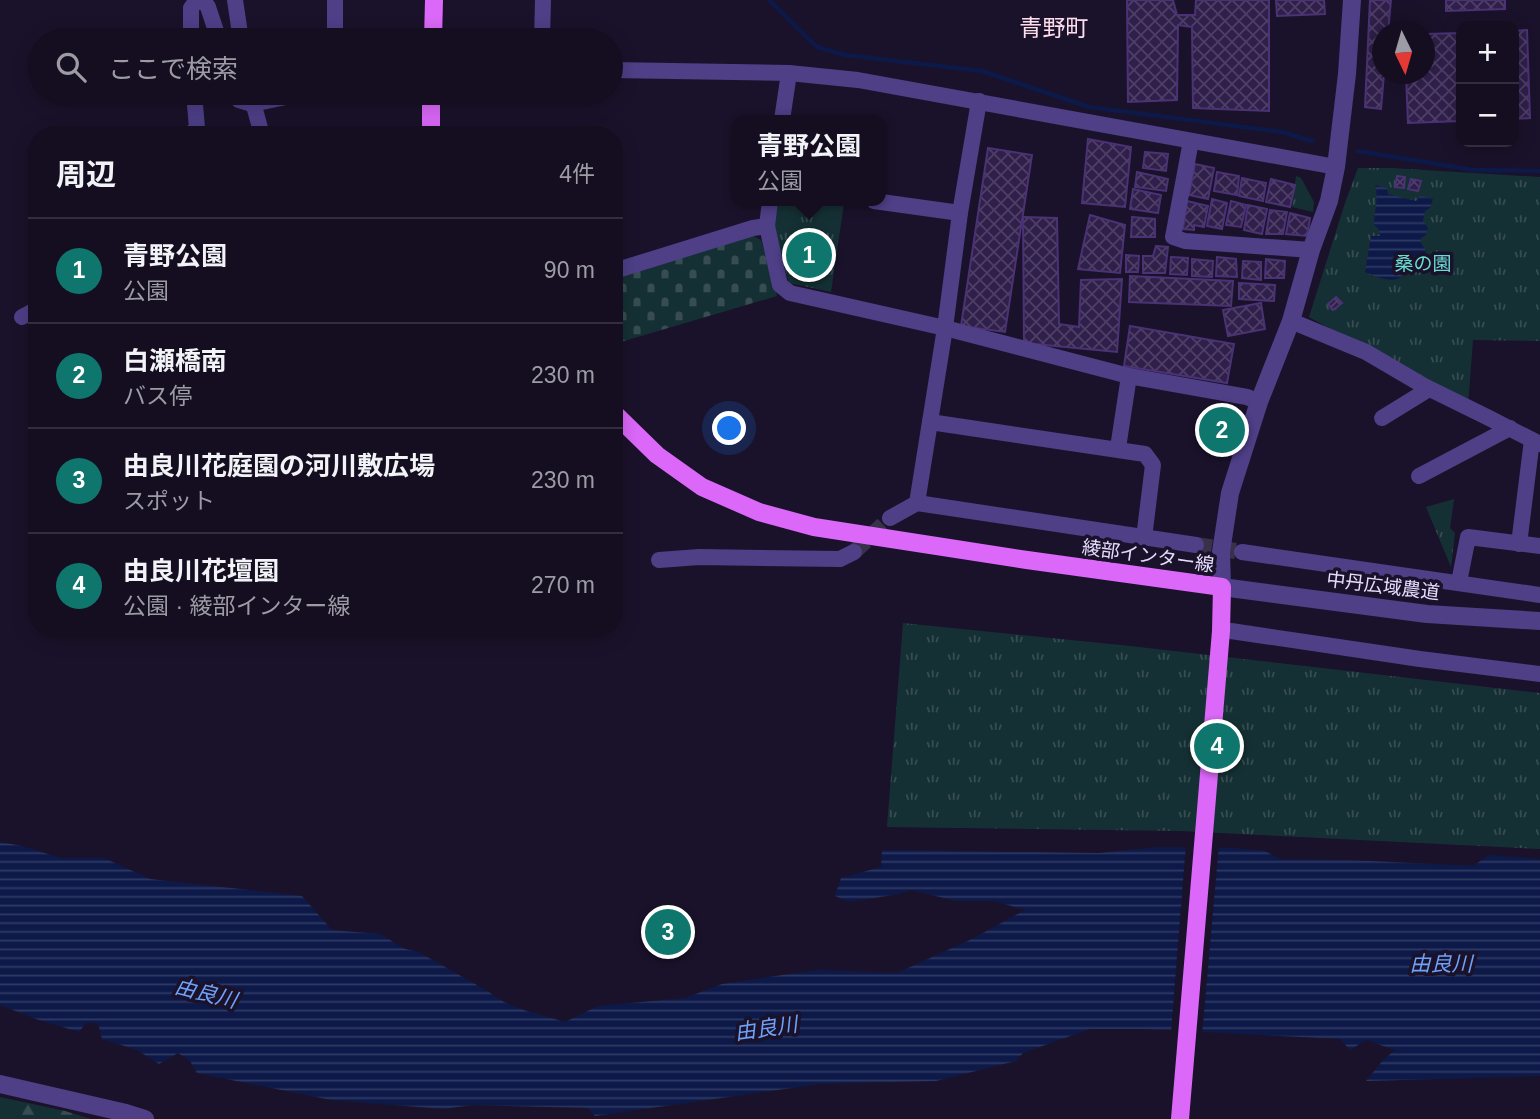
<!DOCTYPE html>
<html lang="ja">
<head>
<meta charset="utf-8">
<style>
	:root { --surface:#140e20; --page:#1d1729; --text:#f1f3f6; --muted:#9d9ca5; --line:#332e3e; --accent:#0f766e }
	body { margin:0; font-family:Helvetica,"Noto Sans JP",sans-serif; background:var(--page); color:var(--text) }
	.controls { position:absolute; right:21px; top:21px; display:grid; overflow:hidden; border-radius:14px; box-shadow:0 4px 18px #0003 }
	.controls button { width:63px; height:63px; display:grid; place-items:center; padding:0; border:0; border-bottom:2px solid var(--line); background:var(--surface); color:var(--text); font:35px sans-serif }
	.compass { position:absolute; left:1372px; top:21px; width:63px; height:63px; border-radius:50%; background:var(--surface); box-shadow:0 4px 18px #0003; rotate:175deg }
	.you { position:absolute; left:730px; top:429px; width:24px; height:24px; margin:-18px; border:5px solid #fff; border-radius:50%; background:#1a73e8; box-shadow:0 0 0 10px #1a73e833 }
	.badge { display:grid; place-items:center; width:46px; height:46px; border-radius:50%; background:var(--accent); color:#fff; font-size:23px; font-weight:700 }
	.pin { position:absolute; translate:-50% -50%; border:4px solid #fff; box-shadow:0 2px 7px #0006 }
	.popup { position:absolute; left:732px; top:115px; width:154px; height:91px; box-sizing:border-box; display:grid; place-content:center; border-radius:14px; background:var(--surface); filter:drop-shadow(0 2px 5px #0005); font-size:23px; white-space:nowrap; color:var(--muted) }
	.popup b { font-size:26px; color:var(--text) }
	.popup::after { content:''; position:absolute; left:50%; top:100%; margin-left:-14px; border:14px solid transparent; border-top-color:var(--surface) }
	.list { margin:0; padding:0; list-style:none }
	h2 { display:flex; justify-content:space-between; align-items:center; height:91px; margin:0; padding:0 28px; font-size:30px }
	h2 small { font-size:23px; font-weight:400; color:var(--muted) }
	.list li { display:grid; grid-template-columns:46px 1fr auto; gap:21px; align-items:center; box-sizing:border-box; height:105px; padding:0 28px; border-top:2px solid var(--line) }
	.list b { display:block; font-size:26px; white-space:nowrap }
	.list p { margin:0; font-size:23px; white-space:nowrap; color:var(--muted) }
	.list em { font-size:23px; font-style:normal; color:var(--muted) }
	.icon { flex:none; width:38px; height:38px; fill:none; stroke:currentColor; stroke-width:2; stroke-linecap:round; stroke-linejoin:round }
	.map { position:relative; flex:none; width:1540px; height:1119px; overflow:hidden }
	.search { position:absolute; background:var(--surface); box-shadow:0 4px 18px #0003; left:28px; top:28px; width:595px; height:77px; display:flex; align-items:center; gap:18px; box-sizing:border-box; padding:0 24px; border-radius:38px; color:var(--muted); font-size:26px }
	.panel { position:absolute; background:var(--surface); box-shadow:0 4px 18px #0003; left:28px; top:126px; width:595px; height:511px; border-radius:28px }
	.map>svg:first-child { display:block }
</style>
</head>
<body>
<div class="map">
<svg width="1540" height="1119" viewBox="0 0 1540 1119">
	<defs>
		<pattern id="forest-firs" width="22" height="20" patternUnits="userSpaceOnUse" patternTransform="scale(1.75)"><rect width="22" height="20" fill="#153034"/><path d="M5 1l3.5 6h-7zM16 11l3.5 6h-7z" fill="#374d52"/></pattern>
		<pattern id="cemetery-stones" width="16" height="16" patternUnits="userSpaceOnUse" patternTransform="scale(1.75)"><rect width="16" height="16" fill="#153034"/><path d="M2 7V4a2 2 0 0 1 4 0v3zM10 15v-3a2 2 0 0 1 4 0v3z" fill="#374d52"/></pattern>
		<pattern id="park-tufts" width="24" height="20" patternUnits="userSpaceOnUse" patternTransform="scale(1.75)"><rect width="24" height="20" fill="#153034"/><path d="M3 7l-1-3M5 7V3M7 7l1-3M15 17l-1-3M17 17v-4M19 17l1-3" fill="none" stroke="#374d52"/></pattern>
		<pattern id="water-rules" width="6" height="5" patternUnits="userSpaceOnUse" patternTransform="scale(1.75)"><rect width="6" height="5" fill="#0d1948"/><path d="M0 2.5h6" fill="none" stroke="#303a63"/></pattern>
		<pattern id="building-cross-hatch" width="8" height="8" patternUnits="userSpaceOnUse" patternTransform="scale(1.75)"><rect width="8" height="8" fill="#2f1f4a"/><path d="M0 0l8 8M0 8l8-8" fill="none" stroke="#4d3f65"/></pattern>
	</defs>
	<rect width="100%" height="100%" fill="#1a122a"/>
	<path fill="url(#forest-firs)" d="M0 1097 65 1111 91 1119H0Z"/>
	<path fill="url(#cemetery-stones)" d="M750 234 761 240 777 296 614 344V275Z"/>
	<g fill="url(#park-tufts)">
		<path d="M1358 168H1391L1540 177V341L1473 340 1468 405 1309 317 1345 203Z"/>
		<path d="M1296 176 1301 178 1314 202 1313 212 1292 207Z"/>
		<path d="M777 201H830L844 203 831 292 789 283 773 227Z"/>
		<path d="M1454 499 1450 528 1455 533 1451 567 1426 507Z"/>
		<path d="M903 623 1130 646 1540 693V849L1181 831 887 827Z"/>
	</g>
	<g fill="url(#water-rules)">
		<path d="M1375 185 1387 188 1388 194 1416 201 1420 196 1433 199 1430 208 1425 211 1423 221 1428 228 1425 236 1421 238V243L1426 251 1416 267 1408 268C1400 287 1380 279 1365 272L1371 236H1380L1378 228 1374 225C1374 212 1379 198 1375 185Z"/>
		<path d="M0 842 22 846 61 858H104L150 879 302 896 332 930 380 934 405 949 415 951 424 955 489 992C509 1009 540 1014 565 1022L598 1006 685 998 722 984 817 970 897 973 972 939 1025 910 994 901H956L911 890 899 894 849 902 835 896 841 878 881 867 882 850 1099 853 1158 847 1234 848 1265 851 1280 859 1351 860 1473 866 1489 855 1540 859V1076L1366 1081 1383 1060 1395 1050 1366 1040 1350 1050 1340 1039 1145 1029H1090L1023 1053 1016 1061 936 1081 820 1084 595 1116 588 1108 473 1105 443 1109 331 1100 197 1073 190 1061 178 1053 159 1064 137 1050 102 1039 98 1023H86L79 1032 36 1019 0 1005Z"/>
	</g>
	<path fill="#1a122a" d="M1186 844H1219L1202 1035 1171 1033Z"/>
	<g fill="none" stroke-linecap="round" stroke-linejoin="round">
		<g stroke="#0d1948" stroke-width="4.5">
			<path d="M769 0 817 47 845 55 982 71 1089 107 1282 132 1312 141"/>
			<path d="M1358 151 1473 170 1540 171"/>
		</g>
	</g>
	<g fill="url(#building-cross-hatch)" stroke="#4a3275" stroke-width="2">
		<path d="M1127 0H1173L1177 15H1195L1196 0H1269V111L1193 108 1192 27 1178 25 1177 100 1128 102Z"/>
		<path d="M1276 0H1324L1325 14 1277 16Z"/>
		<path d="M1370 0H1391L1388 32H1382V74H1384L1381 109 1365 107Z"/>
		<path d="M1446 0H1505V9L1446 11Z"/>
		<path d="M1527 30 1530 118 1514 119V31Z"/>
		<path d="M1461 33V121L1408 123 1406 74H1424V34Z"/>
		<path d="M1088 139 1131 147 1125 207 1082 203Z"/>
		<path d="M988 148 1032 155 1005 332 961 326Z"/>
		<path d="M1145 152 1168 154 1166 171 1143 168Z"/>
		<path d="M1195 164 1214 168 1208 199 1189 195Z"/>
		<path d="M1137 172 1168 179 1166 191 1135 187Z"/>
		<path d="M1217 172 1239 176 1237 195 1214 191Z"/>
		<path d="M1397 176 1405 177 1404 188 1395 187Z"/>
		<path d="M1242 178 1266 183 1263 201 1239 196Z"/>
		<path d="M1271 179 1295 185 1290 207 1266 202Z"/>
		<path d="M1411 179 1421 181 1418 191 1408 189Z"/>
		<path d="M1133 189 1161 195 1158 213 1130 209Z"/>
		<path d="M1212 199 1227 203 1222 229 1207 226Z"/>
		<path d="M1187 201 1208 206 1204 227 1194 225V230L1183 229Z"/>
		<path d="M1231 201 1246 205 1241 227 1226 225Z"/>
		<path d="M1248 205 1267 209 1262 234 1244 230Z"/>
		<path d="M1270 210 1287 212 1283 234H1266Z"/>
		<path d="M1290 213 1310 218 1307 236 1286 234Z"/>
		<path d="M1090 215 1125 225 1120 273 1078 269Z"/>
		<path d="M1023 217 1057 218 1059 324 1079 327 1081 280 1122 279 1117 352 1024 343Z"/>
		<path d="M1132 217 1155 219V237H1131Z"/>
		<path d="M1156 246 1168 247 1165 273H1143V256H1153Z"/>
		<path d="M1126 255 1139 256 1138 272H1126Z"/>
		<path d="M1171 257 1188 258 1187 275 1170 274Z"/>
		<path d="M1217 257 1236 259 1237 277 1216 276Z"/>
		<path d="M1192 259 1213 261 1212 277 1192 276Z"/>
		<path d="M1266 259 1285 261 1284 278H1265Z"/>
		<path d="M1243 261 1261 262V280L1242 278Z"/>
		<path d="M1130 276 1233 281 1231 306 1129 302Z"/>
		<path d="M1239 283 1275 285 1274 301 1239 299Z"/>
		<path d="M1336 297 1342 303 1333 310 1328 304Z"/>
		<path d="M1261 303 1265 329 1228 336 1223 310Z"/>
		<path d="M1130 326 1234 344 1227 383 1124 366Z"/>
	</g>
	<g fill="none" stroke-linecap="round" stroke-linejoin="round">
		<g stroke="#39304a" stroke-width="16" stroke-dasharray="16 8" stroke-linecap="butt">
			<path d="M1196 545 1242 552"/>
			<path d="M854 552 890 518"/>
		</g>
		<g stroke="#4e3f87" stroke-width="16">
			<path d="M203 0 208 7 219 40"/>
			<path d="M235 0 241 40"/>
			<path d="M335 0V40"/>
			<path d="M191 40V8L197 0"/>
			<path d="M542 40 543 0"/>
			<path d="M611 70 789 73 858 80 1336 167"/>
			<path d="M237 93 239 100 252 104 305 93"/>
			<path d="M251 95 262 135"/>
			<path d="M782 120 789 73"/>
			<path d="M189 135 197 128 194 93"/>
			<path d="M1191 141 1173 237 1185 241 1311 250"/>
			<path d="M770 201 767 226 780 285 790 293 945 328 1129 376 1247 397 1259 402"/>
			<path d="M874 201 960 213"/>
			<path d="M614 271 753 228 767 226"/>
			<path d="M22 317 37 309"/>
			<path d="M1291 321 1366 352 1424 386 1489 418 1540 444"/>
			<path d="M1382 418 1429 389"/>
			<path d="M930 422 1145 454 1153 465 1144 538"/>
			<path d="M1118 448 1129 376"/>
			<path d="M1419 476 1510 428"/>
			<path d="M917 503 945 328 960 213 979 101"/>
			<path d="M890 518 917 503 1196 545"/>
			<path d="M1519 544 1532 440"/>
			<path d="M1242 552 1540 595"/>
			<path d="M659 560 699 557 840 559 854 552"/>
			<path d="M1459 582 1468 537 1540 546"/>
			<path d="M1231 631 1420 659 1540 674"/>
		</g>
		<g stroke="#4e3f87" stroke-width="18">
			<path d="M1352 0 1347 74 1336 167 1329 201 1311 250 1291 321 1259 402 1230 493 1221 552 1222 587 1427 614 1540 621"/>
			<path d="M0 1084 126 1113 145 1119"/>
		</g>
		<g stroke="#db68f9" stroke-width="18">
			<path d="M433 40 434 0"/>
			<path d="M431 135V93"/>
			<path d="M614 413 657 455 702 487 759 512 814 527 1027 560 1222 587 1221 631 1180 1119"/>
		</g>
	</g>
	<g text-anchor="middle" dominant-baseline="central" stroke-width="7" stroke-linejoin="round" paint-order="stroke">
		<g font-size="19" fill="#69ddd3" stroke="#1a122a">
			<text x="1423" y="263">桑の園</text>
		</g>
		<g font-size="19" fill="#e6dcfe" stroke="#1a122a">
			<text transform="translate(1148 556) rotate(8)">綾部インター線</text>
			<text transform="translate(1383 586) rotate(7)">中丹広域農道</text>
		</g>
		<g font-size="21" font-style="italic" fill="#6ea2fa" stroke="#1a122a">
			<text x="1441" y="963">由良川</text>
			<text transform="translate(206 993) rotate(14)">由良川</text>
			<text transform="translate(766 1028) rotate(-8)">由良川</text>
		</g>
		<g font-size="23" fill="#fedeed" stroke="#1a122a">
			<text x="1054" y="28">青野町</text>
		</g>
	</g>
</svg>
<div class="controls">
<button>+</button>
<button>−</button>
</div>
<svg class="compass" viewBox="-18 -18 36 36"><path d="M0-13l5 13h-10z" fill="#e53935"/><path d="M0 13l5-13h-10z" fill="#9d9ca5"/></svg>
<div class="you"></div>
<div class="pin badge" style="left:809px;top:255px">1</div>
<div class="popup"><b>青野公園</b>公園</div>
<div class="pin badge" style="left:1222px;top:430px">2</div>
<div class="pin badge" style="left:668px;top:932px">3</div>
<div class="pin badge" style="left:1217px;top:746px">4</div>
<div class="search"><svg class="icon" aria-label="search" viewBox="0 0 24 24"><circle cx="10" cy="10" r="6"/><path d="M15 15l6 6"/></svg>ここで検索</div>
<section class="panel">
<h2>周辺<small>4件</small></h2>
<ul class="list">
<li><span class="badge">1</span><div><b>青野公園</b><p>公園</p></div><em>90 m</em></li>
<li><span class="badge">2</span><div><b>白瀬橋南</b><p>バス停</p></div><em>230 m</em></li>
<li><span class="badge">3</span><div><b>由良川花庭園の河川敷広場</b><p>スポット</p></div><em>230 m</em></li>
<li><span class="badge">4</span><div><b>由良川花壇園</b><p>公園 · 綾部インター線</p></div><em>270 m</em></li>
</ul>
</section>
</div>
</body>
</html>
